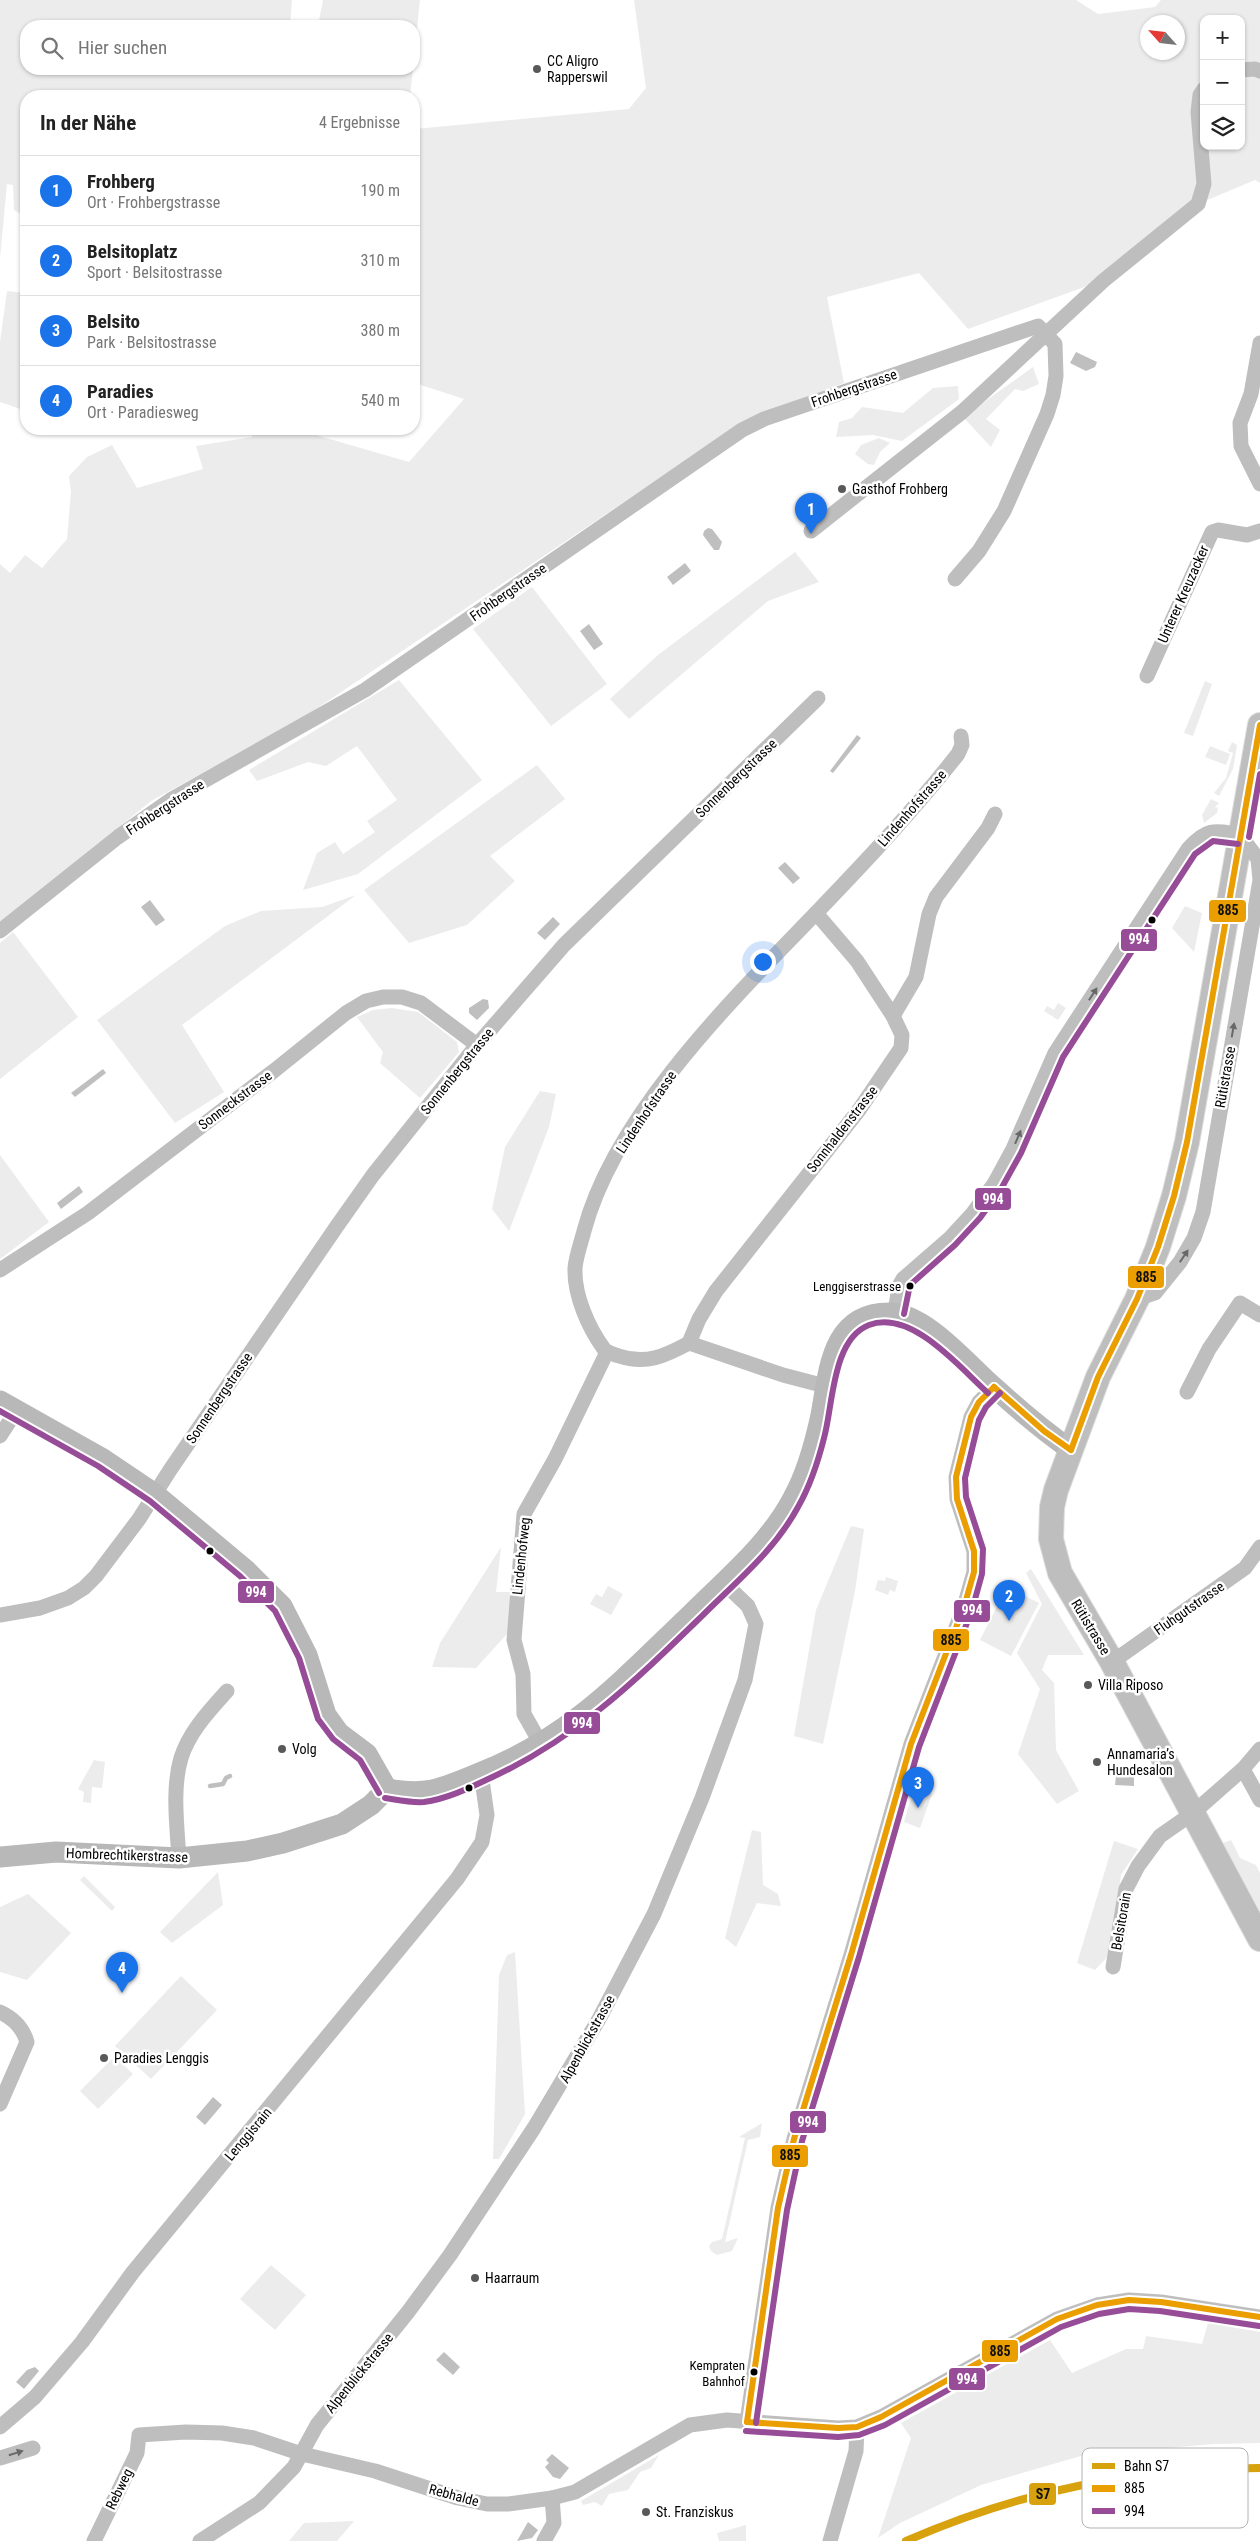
<!DOCTYPE html>
<html lang="de">
<head>
<meta charset="utf-8">
<style>
	:root { --surface:#fff; --page:#f6f6f6; --text:#222; --muted:#767676; --line:#e0e0e0; --accent:#1a73e8 }
	body { margin:0; font-family:"Roboto Condensed",sans-serif; background:var(--page); color:var(--text) }
	.controls { position:absolute; right:15px; top:15px; display:grid; overflow:hidden; border-radius:10px; box-shadow:0 1px 4px #0004 }
	.controls button { width:45px; height:45px; display:grid; place-items:center; padding:0; border:0; border-bottom:1px solid var(--line); background:var(--surface); color:var(--text); font:25px sans-serif }
	.compass { position:absolute; left:1140px; top:15px; width:45px; height:45px; border-radius:50%; background:var(--surface); box-shadow:0 1px 4px #0004; rotate:297deg }
	.you { position:absolute; left:762px; top:961px; width:18px; height:18px; margin:-12px; border:4px solid #fff; border-radius:50%; background:#1a73e8; box-shadow:0 0 0 8px #1a73e833 }
	.badge { display:grid; place-items:center; width:32px; height:32px; border-radius:50%; background:var(--accent); color:#fff; font-size:16px; font-weight:700 }
	.pin { position:absolute; translate:-50% -41px; filter:drop-shadow(0 1px 2px #0008) }
	.pin::after { content:''; position:absolute; top:26px; width:18px; height:15px; background:inherit; clip-path:polygon(0 0,100% 0,50% 100%) }
	.list { margin:0; padding:0; list-style:none }
	h2 { display:flex; justify-content:space-between; align-items:center; height:65px; margin:0; padding:0 20px; font-size:21px }
	h2 small { font-size:16px; font-weight:400; color:var(--muted) }
	.list li { display:grid; grid-template-columns:32px 1fr auto; gap:15px; align-items:center; box-sizing:border-box; height:70px; padding:0 20px; border-top:1px solid var(--line) }
	.list b { display:block; font-size:19px; white-space:nowrap }
	.list p { margin:0; font-size:16px; white-space:nowrap; color:var(--muted) }
	.list em { font-size:16px; font-style:normal; color:var(--muted) }
	.icon { flex:none; width:28px; height:28px; fill:none; stroke:currentColor; stroke-width:2; stroke-linecap:round; stroke-linejoin:round }
	.map { position:relative; flex:none; width:1260px; height:2541px; overflow:hidden }
	.search { position:absolute; background:var(--surface); box-shadow:0 1px 4px #0004; left:20px; top:20px; width:400px; height:55px; display:flex; align-items:center; gap:12px; box-sizing:border-box; padding:0 18px; border-radius:20px; color:var(--muted); font-size:19px }
	.panel { position:absolute; background:var(--surface); box-shadow:0 1px 4px #0004; left:20px; top:90px; width:400px; height:345px; border-radius:20px }
	.map>svg:first-child { display:block }
</style>
</head>
<body>
<div class="map">
<svg width="1260" height="2541" viewBox="0 0 1260 2541">
	<rect width="100%" height="100%" fill="#fff"/>
	<g fill="#ececec" fill-rule="evenodd">
		<path d="M0 0H292L290 26H26V69H413L410 96H26V217L14 210 13 185 7 184 0 258Z"/>
		<path d="M323 0H420L414 57V26H318Z"/>
		<path d="M634 0H1076L1098 14 1155 7 1161 0H1260V183L1255 180 1198 204 1087 286 968 329 919 273 827 297 844 383 743 422 295 723 151 801 0 925V564L10 573 25 555 42 568 67 539 71 492 69 476 87 457 112 445 137 488 203 469 196 446 252 437 251 429H310L309 433 409 462 464 399 421 385 414 378 415 129 629 109 646 88ZM1204 19H1241V146H1204ZM1148 22H1178V52H1148Z"/>
		<path d="M7 291 26 293V411L0 402V342Z"/>
		<path d="M1033 367 1039 384 1023 391 1015 389 986 419 1000 430 991 447 963 417Z"/>
		<path d="M958 386 959 399 902 441 873 435 836 437 839 422 852 418 862 407 903 413 933 388Z"/>
		<path d="M879 438 890 443 880 452 874 465 868 464 855 454 861 445Z"/>
		<path d="M795 552 819 582 768 601 629 719 610 699 658 655Z"/>
		<path d="M532 587 607 684 551 726 473 629Z"/>
		<path d="M399 680 482 780 358 874 303 890 317 853 335 842 343 854 375 832 367 821 397 800 357 746 326 766 308 762 257 781 249 770Z"/>
		<path d="M1205 681 1212 684 1193 736 1184 733Z"/>
		<path d="M1232 742 1237 745 1233 769 1219 796 1214 793 1226 778 1233 753 1228 751Z"/>
		<path d="M1210 746 1230 754 1226 765 1205 757Z"/>
		<path d="M537 765 565 799 490 856 515 881 467 925 409 943 364 890Z"/>
		<path d="M1211 799 1219 803 1215 807 1218 808 1217 813 1204 823 1202 815Z"/>
		<path d="M356 895 182 1025 224 1092 175 1123 97 1020 225 926 261 911 322 907Z"/>
		<path d="M1185 906 1202 913 1194 952 1172 928Z"/>
		<path d="M13 932 78 1017 0 1079V943Z"/>
		<path d="M1058 1003 1066 1008 1058 1020 1044 1011 1047 1006 1054 1010Z"/>
		<path d="M392 1008 418 1012 457 1042 459 1052 420 1098 380 1063 383 1052 357 1017 373 1010Z"/>
		<path d="M540 1091 556 1094 549 1127 509 1231 492 1209 505 1147Z"/>
		<path d="M0 1155 49 1222 0 1259Z"/>
		<path d="M851 1526 864 1529 855 1591 823 1744 794 1736 816 1610Z"/>
		<path d="M501 1547 496 1592H511L507 1634 476 1668 432 1667 440 1643Z"/>
		<path d="M1031 1569 1084 1655H1048L1042 1670 1054 1683 1056 1750 1079 1791 1057 1804 1018 1754 1040 1689 1017 1653 1042 1604 1026 1573Z"/>
		<path d="M886 1577 898 1581 895 1592 890 1590 888 1595 875 1590 878 1580 885 1581Z"/>
		<path d="M608 1586 623 1594 611 1615 590 1604 596 1594 602 1597Z"/>
		<path d="M1007 1587 1039 1603 1011 1656 980 1640Z"/>
		<path d="M94 1760 105 1762 102 1788 92 1787 91 1803 83 1802 84 1792 78 1789Z"/>
		<path d="M914 1787 932 1794 920 1828 904 1822Z"/>
		<path d="M752 1830 761 1832 763 1885 778 1894 781 1906 757 1903 736 1947 725 1938Z"/>
		<path d="M1231 1840 1240 1858 1256 1865 1260 1873V1911L1223 1843Z"/>
		<path d="M1114 1841 1138 1849 1121 1875 1110 1954 1095 1970 1077 1963Z"/>
		<path d="M218 1872 223 1905 172 1943 160 1932Z"/>
		<path d="M84 1876 115 1907 112 1911 80 1880Z"/>
		<path d="M28 1894 71 1933 27 1980 0 1972V1907Z"/>
		<path d="M515 1952 525 2114 499 2159H493L499 1975 507 1955Z"/>
		<path d="M181 1976 217 2010 151 2079 115 2046Z"/>
		<path d="M115 2056 133 2074 98 2109 80 2091Z"/>
		<path d="M762 2123 760 2137 748 2140 725 2242 738 2238 732 2251 717 2255 711 2251 709 2246 712 2242 722 2239 745 2138 739 2137Z"/>
		<path d="M271 2265 306 2295 275 2330 240 2299Z"/>
		<path d="M1208 2323 1260 2332V2443L1214 2444 1112 2453 1105 2449 981 2485 900 2523 878 2538 911 2438 901 2423 1050 2340 1072 2373 1126 2349H1143L1146 2336 1202 2344Z"/>
		<path d="M659 2455 651 2468 640 2472 628 2490 609 2494 602 2506 595 2502 583 2505 581 2501Z"/>
		<path d="M354 2521 337 2541H289L304 2523Z"/>
		<path d="M746 2525V2541H719L717 2533Z"/>
	</g>
	<g fill="#bfbfbf">
		<path d="M1076 352 1097 362 1095 367 1086 371 1070 363Z"/>
		<path d="M708 528 712 529 722 542 719 550H714L703 535 704 531Z"/>
		<path d="M685 563 691 571 673 585 667 577Z"/>
		<path d="M589 624 603 644 594 650 580 631Z"/>
		<path d="M857 735 861 738 833 773 830 771Z"/>
		<path d="M785 862 800 878 793 884 778 868Z"/>
		<path d="M150 900 165 920 156 926 141 907Z"/>
		<path d="M553 917 560 924 545 940 537 933Z"/>
		<path d="M483 999 488 1000 489 1008 477 1020 469 1013V1008Z"/>
		<path d="M103 1069 106 1073 75 1097 71 1093Z"/>
		<path d="M79 1186 83 1192 61 1209 57 1203Z"/>
		<path d="M1116 1776 1134 1777V1786L1115 1785Z"/>
		<path d="M213 2097 222 2105 205 2125 196 2117Z"/>
		<path d="M444 2352 460 2367 453 2375 436 2360Z"/>
		<path d="M35 2367 39 2371 24 2389 16 2382 27 2370Z"/>
		<path d="M552 2454 569 2468 560 2479 553 2477 545 2467 549 2463 546 2460Z"/>
		<path d="M528 2522 538 2530 532 2538 517 2541Z"/>
	</g>
	<g fill="none" stroke-linecap="round" stroke-linejoin="round">
		<path stroke="#bfbfbf" stroke-width="4.5" d="M210 1786 223 1784 226 1778 230 1776"/>
		<defs>
			<path id="primary" d="M1260 725 1187 1142 1174 1196 1158 1247 1137 1299 1098 1377 1056 1490 1052 1507 1051 1539 1060 1573 1112 1662 1260 1939"/>
		</defs>
		<use href="#primary" stroke="#dbdbdb" stroke-width="26"/>
		<g stroke="#bebebe" stroke-width="15">
			<path d="M1241 70 1255 69 1260 71"/>
			<path d="M1260 343 1251 394 1240 423 1241 446 1260 484"/>
			<path d="M811 531 962 412 1103 281 1198 204 1204 184 1198 112 1200 95 1204 89"/>
			<path d="M1147 676 1212 532 1218 530 1247 535 1260 531"/>
			<path d="M0 931 118 837 172 799 365 690 742 430 764 419 1038 326 1055 344 1056 376 1053 395 1047 414 1004 511 979 551 955 579"/>
			<path d="M893 1016 916 977 929 914 936 897 988 828 995 814"/>
			<path d="M0 1270 88 1213 275 1070 346 1013 366 1001 383 997H402L421 1003 477 1045"/>
			<path d="M895 1313 899 1286 903 1279 949 1239 973 1213 994 1184 1013 1149 1055 1053 1188 849C1207 828 1214 830 1240 835L1258 859 1260 880 1203 1212 1194 1238 1180 1262 1155 1293 1137 1299"/>
			<path d="M689 1343 699 1319 716 1291 859 1110 901 1048 902 1035 893 1016 857 961 816 913"/>
			<path d="M825 1386 783 1375 689 1343C665 1356 646 1365 619 1356 613 1354 608 1353 604 1349 588 1327 574 1295 575 1268 576 1256 581 1243 584 1231 615 1114 734 998 817 912 866 861 914 810 958 754L962 745 961 736"/>
			<path d="M1187 1392 1209 1349 1240 1303 1260 1315"/>
			<path d="M0 1436 17 1410"/>
			<path d="M0 1615 40 1608 68 1598 84 1588 96 1576 139 1519 170 1470 337 1226 373 1175 477 1045 564 945 818 698"/>
			<path d="M1112 1662 1245 1568 1260 1547"/>
			<path d="M541 1744 524 1714 523 1674 514 1640 524 1514 555 1459 607 1352"/>
			<path d="M1243 1769 1260 1800"/>
			<path d="M179 1858C177 1826 172 1788 181 1758 189 1732 209 1711 227 1691"/>
			<path d="M1113 1967 1126 1889 1138 1866 1160 1836 1193 1813 1243 1769 1260 1749"/>
			<path d="M0 2012C13 2018 23 2028 27 2042L0 2104"/>
			<path d="M747 2422 778 2208 794 2139 851 1955 911 1744 964 1607 974 1572V1551L957 1499 956 1477 971 1417 979 1402 994 1387"/>
			<path d="M0 2427 35 2397 82 2342 133 2272 457 1879 482 1842 487 1815 481 1773"/>
			<path d="M0 2458 33 2448"/>
			<path d="M94 2541 137 2453 139 2435 186 2432 222 2433 254 2438 302 2454 375 2471 458 2498 487 2504H508L552 2498 575 2492 690 2425 727 2420 838 2428 857 2427 881 2417 1057 2319 1097 2305 1129 2300 1161 2302 1260 2317"/>
			<path d="M200 2541 259 2503 294 2467 317 2425 408 2312 450 2255 534 2128 599 2019 654 1914 702 1798 745 1680 756 1624 748 1606 723 1582"/>
			<path d="M544 2541 554 2523 552 2498"/>
			<path d="M830 2541 856 2451 857 2427"/>
		</g>
		<g stroke="#b8b8b8" stroke-width="21">
			<path d="M0 1401 103 1459 155 1494 246 1570 282 1606 307 1655 326 1715 339 1733 367 1754 387 1789"/>
			<path d="M387 1789C428 1796 440 1789 477 1774 570 1738 620 1682 690 1615 726 1579 769 1544 793 1498 807 1473 815 1443 821 1415 829 1373 830 1313 889 1313 926 1313 968 1365 995 1388 1019 1410 1044 1431 1071 1450"/>
			<path d="M0 1857 56 1852 179 1858 247 1851 283 1843 342 1824 371 1805 387 1789"/>
		</g>
		<use href="#primary" stroke="#bebebe" stroke-width="24"/>
		<defs>
			<g id="bus-1">
				<path d="M994 1387 1044 1431 1071 1450"/>
				<path d="M1071 1450 1098 1377 1137 1299 1158 1247 1174 1196 1187 1142 1260 725"/>
				<path d="M747 2422 778 2208 794 2139 851 1955 911 1744 964 1607 974 1572V1551L957 1499 956 1477 971 1417 979 1402 994 1387"/>
				<path d="M747 2422 838 2428 857 2427 881 2417 1057 2319 1097 2305 1129 2300 1161 2302 1260 2317"/>
			</g>
			<g id="bus-2">
				<path d="M1249 837 1260 774"/>
				<path d="M904 1314 910 1285 955 1245 980 1218 1001 1189 1021 1153 1063 1057 1195 854 1213 841 1238 844"/>
				<path d="M0 1411 98 1466 150 1501 240 1576 275 1611 299 1658 318 1719 333 1739 360 1760 379 1793"/>
				<path d="M385 1798C398 1800 411 1803 424 1802 446 1799 467 1789 486 1780 574 1741 635 1681 703 1615 737 1581 775 1550 798 1507 810 1486 818 1462 824 1438 833 1406 832 1339 869 1325 912 1309 960 1368 988 1393"/>
				<path d="M756 2423 787 2210 802 2141 859 1957 919 1747 972 1610 982 1574 983 1549 966 1497 965 1478 979 1420 986 1407 1000 1393"/>
				<path d="M746 2431 838 2437 859 2435 885 2425 1061 2327 1099 2314 1129 2309 1160 2311 1259 2326"/>
			</g>
		</defs>
		<use href="#bus-1" stroke="#fff" stroke-width="10"/>
		<use href="#bus-2" stroke="#fff" stroke-width="10"/>
		<use href="#bus-1" stroke="#eb9e00" stroke-width="6"/>
		<use href="#bus-2" stroke="#974c98" stroke-width="6"/>
		<defs>
			<path id="rail-1" d="M906 2541C1025 2489 1131 2470 1260 2468"/>
		</defs>
		<use href="#rail-1" stroke="#fff" stroke-width="11"/>
		<use href="#rail-1" stroke="#d8a20e" stroke-width="8"/>
	</g>
	<defs><path id="oneway-solid" d="M-6-.8H1V-3.2L6.5 0L1 3.2V.8H-6Z" transform="scale(1.25)"/></defs>
	<g fill="#686868">
		<use href="#oneway-solid" transform="translate(1093 994) rotate(-57)"/>
		<use href="#oneway-solid" transform="translate(1233 1030) rotate(-80)"/>
		<use href="#oneway-solid" transform="translate(1018 1137) rotate(-67)"/>
		<use href="#oneway-solid" transform="translate(1184 1256) rotate(-56)"/>
		<use href="#oneway-solid" transform="translate(16 2453) rotate(-17)"/>
	</g>
	<g fill="#595959" stroke="#fff" stroke-width="2">
		<circle cx="537" cy="69" r="5"/>
		<circle cx="842" cy="489" r="5"/>
		<circle cx="1088" cy="1685" r="5"/>
		<circle cx="282" cy="1749" r="5"/>
		<circle cx="1097" cy="1762" r="5"/>
		<circle cx="104" cy="2058" r="5"/>
		<circle cx="475" cy="2278" r="5"/>
		<circle cx="646" cy="2512" r="5"/>
	</g>
	<g fill="#000" stroke="#fff" stroke-width="2">
		<circle cx="1152" cy="920" r="4.5"/>
		<circle cx="910" cy="1286" r="4.5"/>
		<circle cx="210" cy="1551" r="4.5"/>
		<circle cx="469" cy="1788" r="4.5"/>
		<circle cx="754" cy="2372" r="4.5"/>
	</g>
	<g text-anchor="middle" dominant-baseline="central" stroke-width="5" stroke-linejoin="round" paint-order="stroke">
		<g font-size="13" fill="#000" stroke="#fff" text-anchor="end">
			<text x="901" y="1286">Lenggiserstrasse</text>
			<text x="745" y="2365">Kempraten<tspan x="745" dy="16">Bahnhof</tspan></text>
		</g>
		<g font-size="14" fill="#000" stroke="#fff" text-anchor="start">
			<text x="547" y="61">CC Aligro<tspan x="547" dy="16">Rapperswil</tspan></text>
			<text x="852" y="489">Gasthof Frohberg</text>
			<text x="1098" y="1685">Villa Riposo</text>
			<text x="292" y="1749">Volg</text>
			<text x="1107" y="1754">Annamaria’s<tspan x="1107" dy="16">Hundesalon</tspan></text>
			<text x="114" y="2058">Paradies Lenggis</text>
			<text x="485" y="2278">Haarraum</text>
			<text x="656" y="2512">St. Franziskus</text>
		</g>
		<g font-size="14" fill="#000" stroke="#fff">
			<text transform="translate(854 388) rotate(-19)">Frohbergstrasse</text>
			<text transform="translate(508 592) rotate(-35)">Frohbergstrasse</text>
			<text transform="translate(1183 594) rotate(-66)">Unterer Kreuzacker</text>
			<text transform="translate(736 778) rotate(-44)">Sonnenbergstrasse</text>
			<text transform="translate(165 807) rotate(-33)">Frohbergstrasse</text>
			<text transform="translate(912 808) rotate(-49)">Lindenhofstrasse</text>
			<text transform="translate(457 1071) rotate(-51)">Sonnenbergstrasse</text>
			<text transform="translate(1225 1077) rotate(-80)">Rütistrasse</text>
			<text transform="translate(235 1100) rotate(-37)">Sonneckstrasse</text>
			<text transform="translate(646 1112) rotate(-56)">Lindenhofstrasse</text>
			<text transform="translate(842 1129) rotate(-52)">Sonnhaldenstrasse</text>
			<text transform="translate(219 1398) rotate(-56)">Sonnenbergstrasse</text>
			<text transform="translate(521 1556) rotate(-84)">Lindenhofweg</text>
			<text transform="translate(1189 1608) rotate(-35)">Fluhgutstrasse</text>
			<text transform="translate(1091 1627) rotate(59)">Rütistrasse</text>
			<text transform="translate(127 1855) rotate(2)">Hombrechtikerstrasse</text>
			<text transform="translate(1121 1921) rotate(-80)">Belsitorain</text>
			<text transform="translate(587 2039) rotate(-61)">Alpenblickstrasse</text>
			<text transform="translate(248 2134) rotate(-50)">Lenggisrain</text>
			<text transform="translate(359 2373) rotate(-51)">Alpenblickstrasse</text>
			<text transform="translate(119 2489) rotate(-64)">Rebweg</text>
			<text transform="translate(454 2495) rotate(15)">Rebhalde</text>
		</g>
	</g>
	<rect x="1082" y="2448" width="166" height="80" rx="8" fill="#fff" stroke="#b2b2b2" stroke-width="1"/>
	<rect x="1092" y="2463" width="23" height="6" fill="#d8a20e"/>
	<rect x="1092" y="2485" width="23" height="7" fill="#eb9e00"/>
	<rect x="1092" y="2508" width="23" height="6" fill="#974c98"/>
	<g font-size="14" fill="#000">
		<text x="1124" y="2471">Bahn S7</text>
		<text x="1124" y="2493">885</text>
		<text x="1124" y="2516">994</text>
	</g>
	<g stroke="#fff" stroke-width="2">
		<rect x="1208" y="899" width="39" height="24" rx="5" fill="#eb9e00"/>
		<rect x="1120" y="928" width="38" height="24" rx="5" fill="#974c98"/>
		<rect x="974" y="1187" width="38" height="24" rx="5" fill="#974c98"/>
		<rect x="1127" y="1265" width="38" height="24" rx="5" fill="#eb9e00"/>
		<rect x="237" y="1580" width="38" height="24" rx="5" fill="#974c98"/>
		<rect x="953" y="1599" width="38" height="24" rx="5" fill="#974c98"/>
		<rect x="932" y="1628" width="38" height="24" rx="5" fill="#eb9e00"/>
		<rect x="563" y="1711" width="38" height="24" rx="5" fill="#974c98"/>
		<rect x="789" y="2110" width="38" height="24" rx="5" fill="#974c98"/>
		<rect x="771" y="2144" width="38" height="24" rx="5" fill="#eb9e00"/>
		<rect x="981" y="2339" width="38" height="24" rx="5" fill="#eb9e00"/>
		<rect x="948" y="2367" width="38" height="24" rx="5" fill="#974c98"/>
		<rect x="1028" y="2482" width="29" height="24" rx="5" fill="#d8a20e"/>
	</g>
	<g font-size="14" text-anchor="middle" font-weight="bold" fill="#fff">
		<text x="1139" y="944">994</text>
		<text x="993" y="1204">994</text>
		<text x="256" y="1597">994</text>
		<text x="972" y="1615">994</text>
		<text x="582" y="1728">994</text>
		<text x="808" y="2127">994</text>
		<text x="967" y="2384">994</text>
	</g>
	<g font-size="14" text-anchor="middle" font-weight="bold" fill="#111">
		<text x="1228" y="915">885</text>
		<text x="1146" y="1282">885</text>
		<text x="951" y="1645">885</text>
		<text x="790" y="2160">885</text>
		<text x="1000" y="2356">885</text>
		<text x="1043" y="2499">S7</text>
	</g>
</svg>
<div class="controls">
<button>+</button>
<button>−</button>
<button><svg class="icon" aria-label="layers" viewBox="0 0 24 24"><path d="M12 4l9 5-9 5-9-5zM3 14l9 5 9-5"/></svg></button>
</div>
<svg class="compass" viewBox="-18 -18 36 36"><path d="M0-13l5 13h-10z" fill="#e53935"/><path d="M0 13l5-13h-10z" fill="#767676"/></svg>
<div class="you"></div>
<div class="pin badge" style="left:811px;top:534px">1</div>
<div class="pin badge" style="left:1009px;top:1621px">2</div>
<div class="pin badge" style="left:918px;top:1808px">3</div>
<div class="pin badge" style="left:122px;top:1993px">4</div>
<div class="search"><svg class="icon" aria-label="search" viewBox="0 0 24 24"><circle cx="10" cy="10" r="6"/><path d="M15 15l6 6"/></svg>Hier suchen</div>
<section class="panel">
<h2>In der Nähe<small>4 Ergebnisse</small></h2>
<ul class="list">
<li><span class="badge">1</span><div><b>Frohberg</b><p>Ort · Frohbergstrasse</p></div><em>190 m</em></li>
<li><span class="badge">2</span><div><b>Belsitoplatz</b><p>Sport · Belsitostrasse</p></div><em>310 m</em></li>
<li><span class="badge">3</span><div><b>Belsito</b><p>Park · Belsitostrasse</p></div><em>380 m</em></li>
<li><span class="badge">4</span><div><b>Paradies</b><p>Ort · Paradiesweg</p></div><em>540 m</em></li>
</ul>
</section>
</div>
</body>
</html>
